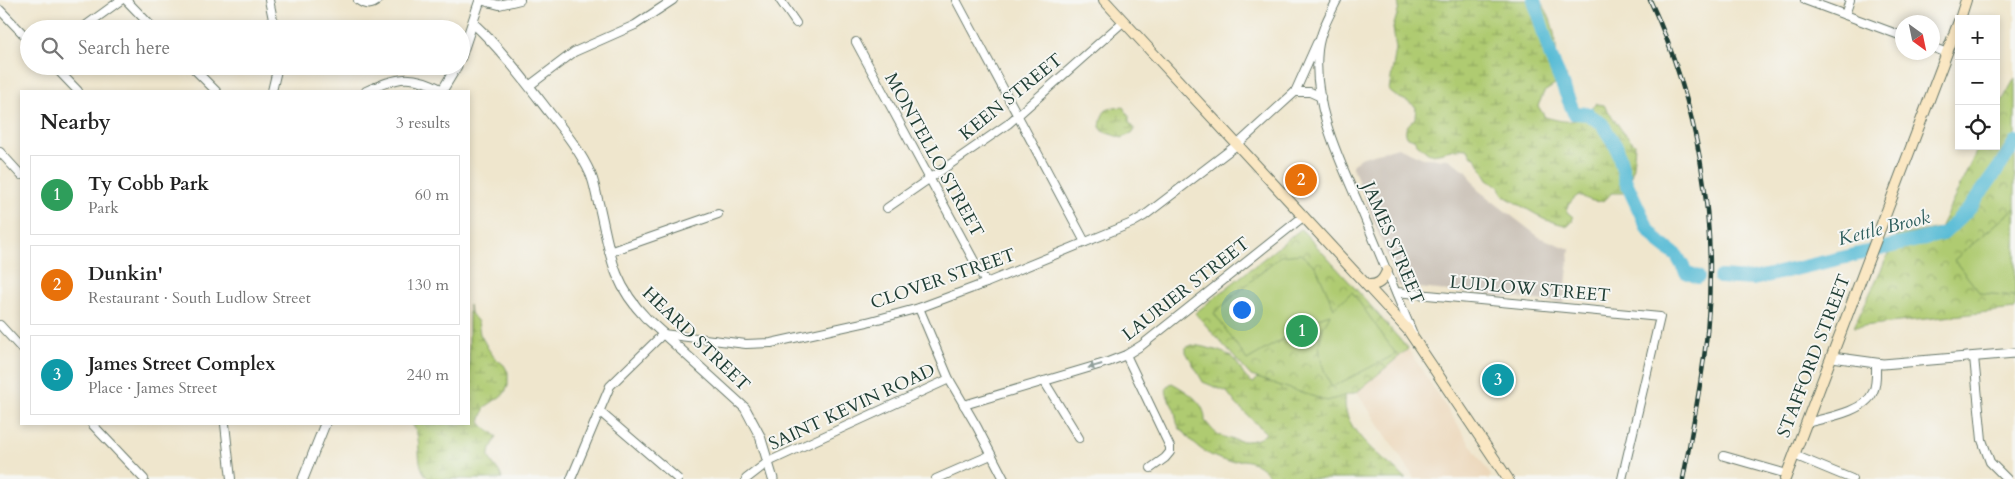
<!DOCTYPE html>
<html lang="en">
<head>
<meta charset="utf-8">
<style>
	:root { --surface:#fff; --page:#f2f2f2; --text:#222; --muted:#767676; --line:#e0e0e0; --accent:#db2777 }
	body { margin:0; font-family:Cardo,serif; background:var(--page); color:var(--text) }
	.controls { position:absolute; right:15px; top:15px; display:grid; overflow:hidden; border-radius:0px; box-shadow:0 2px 8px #0003 }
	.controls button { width:45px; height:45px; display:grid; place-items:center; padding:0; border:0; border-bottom:1px solid var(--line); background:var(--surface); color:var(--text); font:25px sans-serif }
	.compass { position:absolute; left:1895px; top:15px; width:45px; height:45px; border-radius:50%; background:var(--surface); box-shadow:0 2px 8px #0003; rotate:147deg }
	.you { position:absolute; left:1241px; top:309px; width:18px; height:18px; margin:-12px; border:4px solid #fff; border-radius:50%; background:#1a73e8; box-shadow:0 0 0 8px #1a73e833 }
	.badge { display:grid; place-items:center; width:32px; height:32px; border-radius:50%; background:var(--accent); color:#fff; font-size:16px; font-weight:700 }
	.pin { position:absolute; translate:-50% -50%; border:2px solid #fff; box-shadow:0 1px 5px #0006 }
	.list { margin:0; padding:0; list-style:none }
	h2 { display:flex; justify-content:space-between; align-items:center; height:65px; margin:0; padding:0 20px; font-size:21px }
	h2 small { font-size:16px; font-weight:400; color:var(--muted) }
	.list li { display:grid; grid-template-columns:32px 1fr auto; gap:15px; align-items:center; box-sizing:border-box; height:80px; margin:0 10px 10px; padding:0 10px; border:1px solid var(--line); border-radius:0px }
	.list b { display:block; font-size:19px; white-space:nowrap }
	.list p { margin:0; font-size:16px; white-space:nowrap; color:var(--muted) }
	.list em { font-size:16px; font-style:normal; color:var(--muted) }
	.icon { flex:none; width:28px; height:28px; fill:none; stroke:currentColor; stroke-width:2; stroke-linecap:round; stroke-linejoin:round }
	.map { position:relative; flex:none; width:2015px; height:479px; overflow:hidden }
	.search { position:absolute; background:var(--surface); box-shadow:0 2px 8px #0003; left:20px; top:20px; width:450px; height:55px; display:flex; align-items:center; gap:12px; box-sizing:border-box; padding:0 18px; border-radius:28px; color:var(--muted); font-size:19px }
	.panel { position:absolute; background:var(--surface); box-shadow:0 2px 8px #0003; left:20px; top:90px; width:450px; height:335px; border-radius:0px }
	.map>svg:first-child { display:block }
</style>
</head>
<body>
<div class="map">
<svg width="2015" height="479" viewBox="0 0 2015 479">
	<defs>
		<pattern id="wetland-marsh" width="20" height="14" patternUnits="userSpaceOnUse" patternTransform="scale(1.25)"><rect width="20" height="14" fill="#afcb71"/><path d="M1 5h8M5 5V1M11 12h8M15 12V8" fill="none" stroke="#8ea65e"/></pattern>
		<pattern id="park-crowns" width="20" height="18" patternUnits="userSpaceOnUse" patternTransform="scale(1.25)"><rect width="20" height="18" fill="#afcb71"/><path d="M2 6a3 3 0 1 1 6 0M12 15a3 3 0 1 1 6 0" fill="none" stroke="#8ea65e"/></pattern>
	</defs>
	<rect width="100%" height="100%" fill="#f6f6f2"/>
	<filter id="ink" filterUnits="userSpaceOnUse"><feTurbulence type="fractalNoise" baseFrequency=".02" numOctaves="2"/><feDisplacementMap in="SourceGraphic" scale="10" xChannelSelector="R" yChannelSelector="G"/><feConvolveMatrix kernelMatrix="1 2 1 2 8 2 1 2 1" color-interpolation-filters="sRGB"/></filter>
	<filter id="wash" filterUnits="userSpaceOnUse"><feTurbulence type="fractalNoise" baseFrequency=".0096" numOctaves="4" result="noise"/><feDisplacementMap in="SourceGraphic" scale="20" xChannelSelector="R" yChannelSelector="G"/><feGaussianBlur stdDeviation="1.12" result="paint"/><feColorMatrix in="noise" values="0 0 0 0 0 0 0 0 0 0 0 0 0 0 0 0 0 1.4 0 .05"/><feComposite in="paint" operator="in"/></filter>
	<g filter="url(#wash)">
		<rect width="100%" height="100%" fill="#efe6cd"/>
		<path fill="#ecd7ba" d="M1408 349 1491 476 1487 479H1415L1357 392Z"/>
		<path fill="#cbc2b8" d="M1398 147 1423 158 1448 159 1467 171 1478 190 1539 237 1570 249 1564 303 1399 286 1352 165 1360 158Z"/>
		<g fill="url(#wetland-marsh)" stroke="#678452">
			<path d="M1398 0H1540C1542 5 1546 9 1548 14 1555 30 1557 47 1556 63L1567 77 1544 92 1538 106 1545 117C1571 124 1577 124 1596 104L1604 105 1623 132 1635 144C1634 159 1632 181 1626 193H1611C1603 207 1590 201 1579 195 1572 199 1568 204 1567 212L1573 217 1572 222 1568 226 1546 220 1504 196 1498 186 1488 179 1475 157 1472 156 1467 149C1452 147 1443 154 1429 154L1417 144 1414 139 1407 137C1403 128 1409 124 1415 118L1416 107C1407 99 1394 98 1389 90L1396 49 1393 28 1399 8Z"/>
			<path d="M1123 107 1129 116V122L1135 129 1133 133 1122 138 1104 132 1100 127C1103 108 1105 109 1123 107Z"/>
			<path d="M469 305 470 312 478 322 480 334 489 350 494 357 504 365 508 372V386L504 394 485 407 480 422C485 430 492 430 497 437 494 442 491 448 489 453 487 461 501 469 502 479H429C412 463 425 441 412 424H469Z"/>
			<path d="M1192 345C1201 346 1223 351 1230 356 1241 363 1241 379 1254 383L1257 378 1346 391C1346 397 1344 404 1346 411 1353 439 1386 460 1406 479H1272C1265 469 1255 461 1243 460 1237 460 1232 462 1227 461 1212 458 1193 446 1185 433 1176 428 1177 420 1175 412 1172 402 1159 389 1172 383 1186 391 1206 402 1205 421 1209 425 1212 430 1216 433 1228 441 1256 446 1266 433L1237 405 1227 392 1203 382 1186 352V347Z"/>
		</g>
		<g fill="url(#park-crowns)" stroke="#678452">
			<path d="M2015 78V309L1854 327 1897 236 1940 228 1979 146H1996V112Z"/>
			<path d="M1301 229 1363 297 1408 349 1357 392 1327 401 1251 376 1195 313Z"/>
		</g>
		<g fill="#afcb71" stroke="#678452">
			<path d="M2015 208V296L1980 293 1954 260Z"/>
			<path d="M1301 254 1316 267 1334 308 1352 292 1396 354 1332 387C1322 368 1315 349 1323 327 1325 323 1329 318 1330 314L1312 320 1287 321 1290 335 1247 360 1214 313 1280 256Z"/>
		</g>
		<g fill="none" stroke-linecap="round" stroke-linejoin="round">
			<g stroke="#58bcd6" stroke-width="14">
				<path d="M1534 0 1551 57 1574 113 1588 114 1602 124 1617 148 1626 182 1648 229 1659 242 1677 256 1686 272 1698 277"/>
				<path d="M1720 277 1753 279 1943 234 1970 208 2000 166 2015 142"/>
			</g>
		</g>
	</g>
	<g filter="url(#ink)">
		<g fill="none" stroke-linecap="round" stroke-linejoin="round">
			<defs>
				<g id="minor">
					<path d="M126 0 154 29"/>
					<path d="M269 0 275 29"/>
					<path d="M358 0C365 6 372 6 378 0"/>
					<path d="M480 0 499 5 520 0"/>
					<path d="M780 0 796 23"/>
					<path d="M956 0 1085 242"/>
					<path d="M1337 0C1329 16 1320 32 1318 50 1312 107 1341 163 1363 214 1380 254 1396 294 1413 334"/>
					<path d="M1805 0 1902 36"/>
					<path d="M0 10 29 40"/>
					<path d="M1845 15 1850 0"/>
					<path d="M81 29 121 0"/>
					<path d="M856 42 986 283"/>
					<path d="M1932 47 1947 53"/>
					<path d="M54 66 78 91"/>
					<path d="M191 66 216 91"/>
					<path d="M529 86 574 52 635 25 673 0"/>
					<path d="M272 91 278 66"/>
					<path d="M366 91C398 77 411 73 443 90"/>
					<path d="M1295 92 1317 43"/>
					<path d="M0 152 21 175"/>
					<path d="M887 208 1008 124 1124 21"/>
					<path d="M609 252 718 214"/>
					<path d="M1396 292 1660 317 1622 479"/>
					<path d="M919 308 949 379 977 427 1004 479"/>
					<path d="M0 325 21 348"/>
					<path d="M1126 355 1170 447V452L1165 458 1151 468"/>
					<path d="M1974 357 1982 440 1990 462 2007 479"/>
					<path d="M1044 381 1079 438"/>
					<path d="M964 405 1108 362 1126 355 1142 345 1304 216"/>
					<path d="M599 411 678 479"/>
					<path d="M1806 423C1825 418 1865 412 1873 392 1877 384 1876 373 1876 364"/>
					<path d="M92 424 144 479"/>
					<path d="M225 424 231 479"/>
					<path d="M1794 455 1852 479"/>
					<path d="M1724 456 1787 474"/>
					<path d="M571 479 610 386 663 334 746 344 771 343 867 322 919 308 986 283 1132 223 1144 216 1238 144 1295 92H1310L1321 97"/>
					<path d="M746 479 768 462 949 379"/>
					<path d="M936 479 991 455"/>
				</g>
				<g id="tertiary">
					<path d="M473 23C502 50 525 81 549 112 565 132 581 152 591 175 595 185 596 195 599 205 610 251 611 282 646 318L745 408 760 436 773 479"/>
					<path d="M461 57 480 0"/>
					<path d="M442 91 457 66"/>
					<path d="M1832 357 1883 364 2015 353"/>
					<path d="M303 479 325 424"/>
				</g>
				<g id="secondary">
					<path d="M1104 0 1408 330 1508 479"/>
					<path d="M1960 19 1966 0"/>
					<path d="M1367 285C1378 286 1383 281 1387 271"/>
					<path d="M1785 479 1959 21"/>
				</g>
			</defs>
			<use href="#minor" stroke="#68786a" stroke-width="10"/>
			<use href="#tertiary" stroke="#68786a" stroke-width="11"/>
			<use href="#secondary" stroke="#68786a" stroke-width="12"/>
			<use href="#minor" stroke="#fff" stroke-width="8"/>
			<use href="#tertiary" stroke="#fff" stroke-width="9"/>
			<use href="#secondary" stroke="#fae7c3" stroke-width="10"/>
			<defs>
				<path id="rail" d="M1650 0C1698 104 1718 218 1707 333 1702 382 1692 431 1683 479"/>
			</defs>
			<use href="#rail" stroke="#1f3d34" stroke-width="4.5"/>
			<use href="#rail" stroke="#f6f6f2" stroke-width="2.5" stroke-dasharray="8" stroke-linecap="butt"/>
		</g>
		<defs><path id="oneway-solid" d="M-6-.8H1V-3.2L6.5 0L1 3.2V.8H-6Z" transform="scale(1.25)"/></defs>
		<use fill="#8f9e9a" href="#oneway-solid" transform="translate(1095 366) rotate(164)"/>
	</g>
	<g text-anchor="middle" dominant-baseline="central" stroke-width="4" stroke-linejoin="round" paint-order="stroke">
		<g font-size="18" fill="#1f3d34" stroke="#f6f6f2">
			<text transform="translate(1011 97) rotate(-39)">KEEN STREET</text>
			<text transform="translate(934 155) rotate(61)">MONTELLO STREET</text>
			<text transform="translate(1393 243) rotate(67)">JAMES STREET</text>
			<text transform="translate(943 279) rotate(-19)">CLOVER STREET</text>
			<text transform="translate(1186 289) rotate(-38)">LAURIER STREET</text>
			<text transform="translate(1530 289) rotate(5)">LUDLOW STREET</text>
			<text transform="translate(696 339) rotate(44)">HEARD STREET</text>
			<text transform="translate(1814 356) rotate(-69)">STAFFORD STREET</text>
			<text transform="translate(852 407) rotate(-25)">SAINT KEVIN ROAD</text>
		</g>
		<g font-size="19" font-style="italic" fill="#2d5d5c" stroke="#f6f6f2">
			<text transform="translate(1884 228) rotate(-14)">Kettle Brook</text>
		</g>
	</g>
</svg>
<div class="controls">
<button>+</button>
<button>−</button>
<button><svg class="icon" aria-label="locate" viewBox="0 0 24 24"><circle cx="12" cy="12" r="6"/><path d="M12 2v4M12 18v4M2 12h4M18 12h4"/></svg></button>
</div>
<svg class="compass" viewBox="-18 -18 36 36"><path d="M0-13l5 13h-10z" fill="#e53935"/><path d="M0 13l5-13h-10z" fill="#767676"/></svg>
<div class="you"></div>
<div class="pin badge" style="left:1302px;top:331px;background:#2e9e5b">1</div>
<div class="pin badge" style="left:1301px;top:180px;background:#e8710a">2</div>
<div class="pin badge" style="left:1498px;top:380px;background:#0f9aa8">3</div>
<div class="search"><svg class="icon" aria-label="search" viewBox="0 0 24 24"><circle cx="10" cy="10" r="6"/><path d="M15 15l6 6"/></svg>Search here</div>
<section class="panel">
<h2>Nearby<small>3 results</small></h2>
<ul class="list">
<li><span class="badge" style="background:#2e9e5b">1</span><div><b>Ty Cobb Park</b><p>Park</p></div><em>60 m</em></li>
<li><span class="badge" style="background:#e8710a">2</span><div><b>Dunkin'</b><p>Restaurant · South Ludlow Street</p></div><em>130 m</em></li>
<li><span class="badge" style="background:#0f9aa8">3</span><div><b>James Street Complex</b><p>Place · James Street</p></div><em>240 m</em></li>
</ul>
</section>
</div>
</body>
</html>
